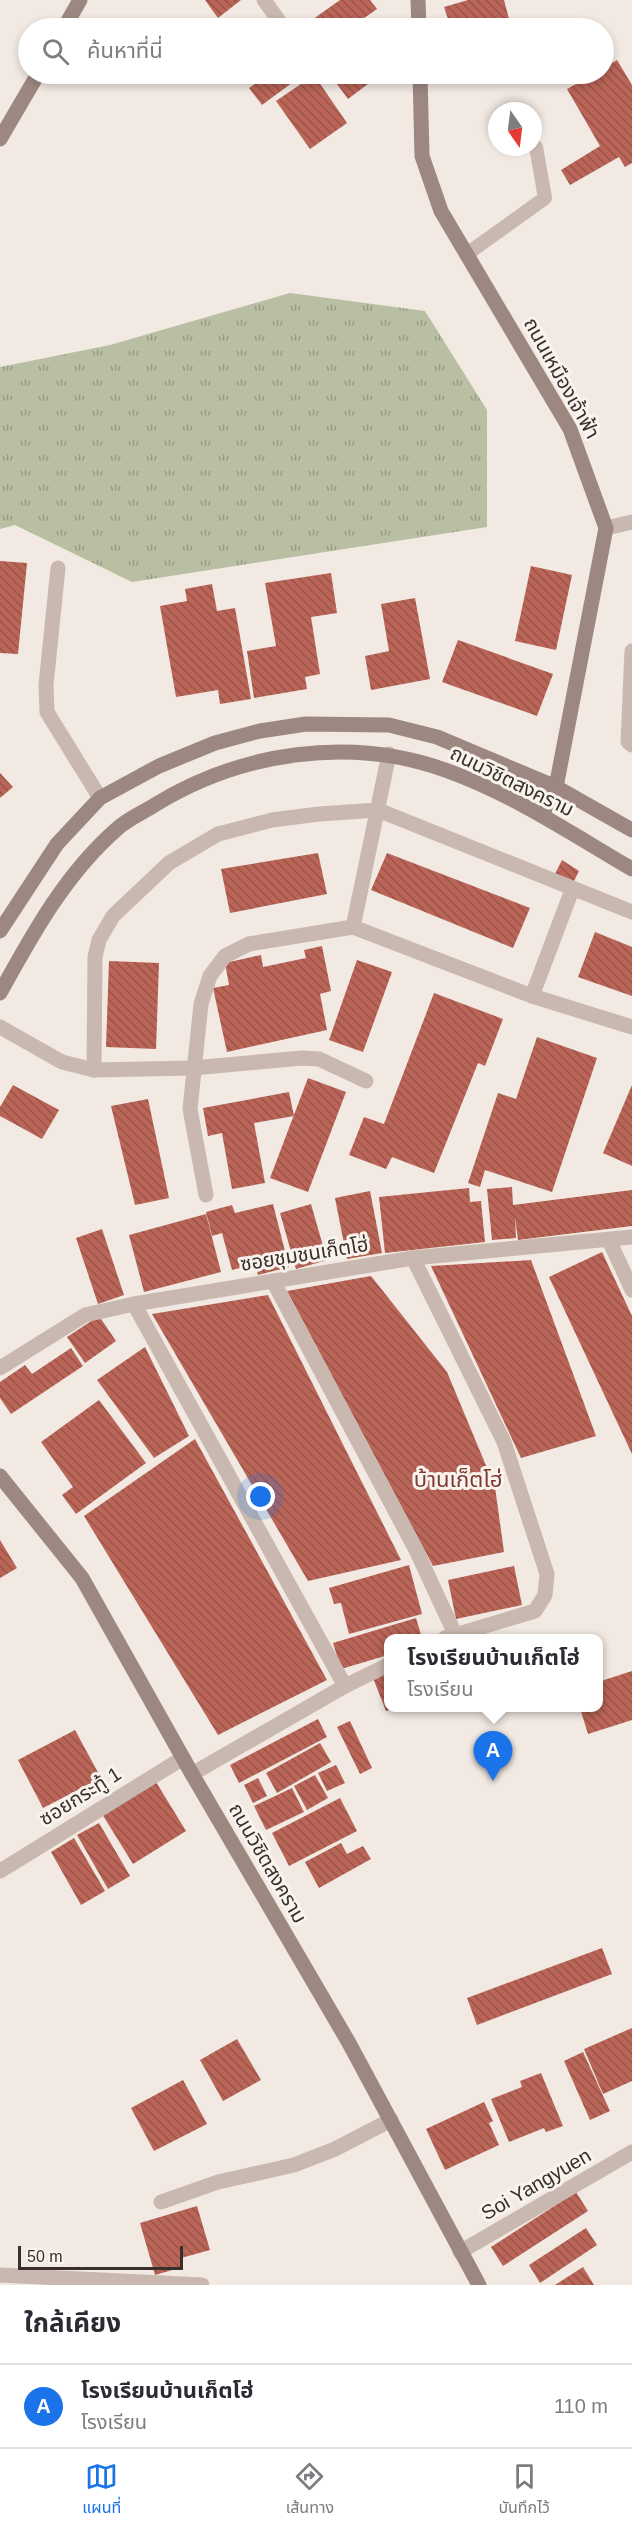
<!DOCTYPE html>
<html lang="th">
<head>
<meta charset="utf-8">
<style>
	:root { --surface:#fff; --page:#f7f7f7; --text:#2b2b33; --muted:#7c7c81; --line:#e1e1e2; --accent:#1a73e8 }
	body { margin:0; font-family:Arial,"Noto Sans Thai",sans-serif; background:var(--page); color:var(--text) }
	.compass { position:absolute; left:488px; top:102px; width:54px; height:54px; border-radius:50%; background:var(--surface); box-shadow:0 3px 9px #0003; rotate:166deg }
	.scale { position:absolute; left:18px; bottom:15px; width:165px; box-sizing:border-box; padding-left:6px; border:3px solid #382f2c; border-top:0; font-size:16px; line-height:21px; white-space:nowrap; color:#382f2c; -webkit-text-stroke:4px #f9f3ee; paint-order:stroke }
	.you { position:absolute; left:261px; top:1497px; width:21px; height:21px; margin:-15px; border:4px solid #fff; border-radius:50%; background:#1a73e8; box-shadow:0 0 0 9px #1a73e833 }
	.badge { display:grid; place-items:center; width:39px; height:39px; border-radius:50%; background:var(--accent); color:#fff; font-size:20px; font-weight:700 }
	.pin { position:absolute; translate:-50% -50px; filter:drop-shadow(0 2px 3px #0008) }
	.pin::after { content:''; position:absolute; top:32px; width:21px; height:18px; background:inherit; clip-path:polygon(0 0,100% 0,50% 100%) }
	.popup { position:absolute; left:384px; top:1634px; width:219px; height:78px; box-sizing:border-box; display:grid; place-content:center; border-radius:12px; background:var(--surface); filter:drop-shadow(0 2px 4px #0005); font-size:20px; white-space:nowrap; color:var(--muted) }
	.popup b { font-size:22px; color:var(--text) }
	.popup::after { content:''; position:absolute; left:50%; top:100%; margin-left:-12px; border:12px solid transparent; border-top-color:var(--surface) }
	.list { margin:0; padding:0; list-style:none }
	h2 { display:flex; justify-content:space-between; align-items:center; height:78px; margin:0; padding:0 24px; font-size:26px }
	h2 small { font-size:20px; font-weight:400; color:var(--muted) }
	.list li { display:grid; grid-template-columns:39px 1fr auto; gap:18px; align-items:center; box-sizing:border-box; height:84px; padding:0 24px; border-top:2px solid var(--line) }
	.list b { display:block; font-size:22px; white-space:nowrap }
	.list p { margin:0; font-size:20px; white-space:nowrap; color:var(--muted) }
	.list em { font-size:20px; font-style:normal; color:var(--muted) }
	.icon { flex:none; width:33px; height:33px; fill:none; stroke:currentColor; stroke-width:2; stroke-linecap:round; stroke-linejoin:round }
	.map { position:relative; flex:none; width:632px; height:2285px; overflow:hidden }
	.search { position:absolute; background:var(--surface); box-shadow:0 3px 9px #0003; left:18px; right:18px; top:18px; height:66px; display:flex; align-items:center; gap:15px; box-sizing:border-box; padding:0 21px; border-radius:33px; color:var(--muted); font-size:22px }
	.sheet { height:162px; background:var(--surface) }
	nav { display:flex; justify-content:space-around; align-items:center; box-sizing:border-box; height:84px; border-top:2px solid var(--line); background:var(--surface); font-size:16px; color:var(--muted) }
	nav a { display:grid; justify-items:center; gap:3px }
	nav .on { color:var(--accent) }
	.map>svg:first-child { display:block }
</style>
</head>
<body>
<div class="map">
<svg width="632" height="2285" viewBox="0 0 632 2285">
	<defs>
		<pattern id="grass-tufts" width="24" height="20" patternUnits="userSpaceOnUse" patternTransform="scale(1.5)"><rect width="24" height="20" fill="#b9bfa3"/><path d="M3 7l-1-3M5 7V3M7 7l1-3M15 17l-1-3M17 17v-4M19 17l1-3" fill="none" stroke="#979c85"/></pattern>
		<pattern id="building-back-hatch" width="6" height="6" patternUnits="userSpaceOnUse" patternTransform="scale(1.5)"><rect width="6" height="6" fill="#ba6558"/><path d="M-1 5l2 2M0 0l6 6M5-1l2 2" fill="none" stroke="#985449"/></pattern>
	</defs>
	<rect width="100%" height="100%" fill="#f1e9e2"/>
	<path fill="url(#grass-tufts)" d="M290 293 425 311 487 410V527L132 582 15 525 0 529V367L110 345Z"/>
	<g fill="url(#building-back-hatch)">
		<path d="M205 0H241L218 18Z"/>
		<path d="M340 0H370L377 9 350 28H314L309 22Z"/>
		<path d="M468 0H504L509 19 474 28H451L444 7Z"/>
		<path d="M617 60 632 85V163L625 167 619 157 570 185 561 170 600 146 567 89 594 74H604V68Z"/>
		<path d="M253 74H298L300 77 262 105 249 88 256 83 250 76Z"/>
		<path d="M343 74H366L372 81 348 99 334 80Z"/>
		<path d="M314 75 347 123 310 149 276 101Z"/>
		<path d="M0 561 27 563 18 654 0 653Z"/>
		<path d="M531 566 572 575 556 650 515 641Z"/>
		<path d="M331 573 337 613 311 617 320 674 305 677 307 689 254 698 247 651 276 646 265 583Z"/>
		<path d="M212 584 217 611 235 608 251 699 220 704 218 690 176 697 160 606 187 601 185 589Z"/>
		<path d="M415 598 430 679 371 690 365 656 389 651 381 604Z"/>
		<path d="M458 640 553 674 537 716 442 682Z"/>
		<path d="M0 773 13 787 0 798Z"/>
		<path d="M318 853 327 894 230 913 221 869Z"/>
		<path d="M387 853 530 908 513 948 371 890Z"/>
		<path d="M562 860 579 871 573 883 555 874Z"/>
		<path d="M595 932 632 947V996L578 977Z"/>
		<path d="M322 946 331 991 320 994 327 1030 227 1052 213 988 229 985 225 963 261 955 263 967 306 958 304 950Z"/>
		<path d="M357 960 392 972 363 1052 329 1040Z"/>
		<path d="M109 961 159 963 156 1049 106 1047Z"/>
		<path d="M434 993 503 1019 485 1066 478 1063 434 1173 392 1157 386 1169 349 1155 364 1117 384 1124Z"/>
		<path d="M537 1037 597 1058 552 1192 485 1170 480 1187 468 1183 498 1093 516 1099Z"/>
		<path d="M308 1078 346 1092 308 1192 270 1178Z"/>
		<path d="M13 1085 59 1110 42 1139 0 1116V1107Z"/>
		<path d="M632 1085V1166L603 1153Z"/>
		<path d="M289 1092 294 1116 254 1123 265 1183 232 1189 222 1133 208 1136 203 1108Z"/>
		<path d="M148 1099 169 1198 135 1205 111 1106Z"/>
		<path d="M512 1187 513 1205 632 1190V1226L518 1240 515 1217 516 1238 492 1240 487 1189Z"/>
		<path d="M469 1188 470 1202 481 1201 485 1242 385 1253 379 1197Z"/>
		<path d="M370 1191 382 1253 347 1259 335 1198Z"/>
		<path d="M273 1204 289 1267 258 1275 255 1264 232 1270 222 1233 212 1236 206 1212 232 1205 235 1213Z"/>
		<path d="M311 1204 327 1260 296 1269 280 1213Z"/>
		<path d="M206 1214 221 1272 144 1292 129 1235Z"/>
		<path d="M102 1229 124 1295 98 1304 76 1238Z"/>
		<path d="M602 1252 632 1316V1454L549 1277Z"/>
		<path d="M531 1260 596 1436 521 1458 431 1266Z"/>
		<path d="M371 1276 447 1372 495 1487 504 1552 433 1566 287 1291Z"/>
		<path d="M268 1295 401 1560 308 1581 152 1314Z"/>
		<path d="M99 1316 116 1341 85 1363 67 1337Z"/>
		<path d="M145 1347 189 1436 154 1458 97 1380Z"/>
		<path d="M71 1348 83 1366 11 1414 0 1398V1382L25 1365 32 1374Z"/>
		<path d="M99 1400 146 1463 76 1514 62 1495 73 1487 41 1442Z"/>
		<path d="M195 1439 327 1680 218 1735 84 1516Z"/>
		<path d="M0 1540 17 1568 0 1578Z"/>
		<path d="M409 1565 422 1614 349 1634 341 1603 334 1604 329 1588Z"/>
		<path d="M514 1566 522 1605 456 1619 448 1580Z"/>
		<path d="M416 1618 422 1638H388V1655L341 1669 333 1643Z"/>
		<path d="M632 1671V1720L588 1734 580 1708H598V1682Z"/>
		<path d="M388 1673V1708H395L386 1711 373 1678Z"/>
		<path d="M318 1719 327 1737 239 1783 230 1765Z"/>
		<path d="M350 1721 372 1768 360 1774 337 1727Z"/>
		<path d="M75 1730 101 1778 43 1808 18 1760Z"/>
		<path d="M320 1743 331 1762 277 1793 266 1773Z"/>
		<path d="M336 1765 345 1783 327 1791 318 1773Z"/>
		<path d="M315 1775 328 1798 307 1810 294 1786Z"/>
		<path d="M258 1778 267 1796 253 1803 244 1785Z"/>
		<path d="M156 1782 186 1831 133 1864 102 1814Z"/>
		<path d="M292 1788 304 1812 266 1830 254 1806Z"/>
		<path d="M340 1798 357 1831 289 1866 272 1833Z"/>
		<path d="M99 1823 130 1876 108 1889 77 1835Z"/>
		<path d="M74 1838 105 1891 81 1905 51 1852Z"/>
		<path d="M341 1843 347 1854 363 1846 371 1859 319 1888 305 1862Z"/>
		<path d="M602 1948 612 1974 477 2025 467 1998Z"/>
		<path d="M632 2028V2081L603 2094 584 2049Z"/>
		<path d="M237 2039 261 2080 223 2101 200 2060Z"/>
		<path d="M583 2052 610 2111 590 2120 564 2061Z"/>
		<path d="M541 2073 563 2126 546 2132 544 2128 509 2142 491 2099 522 2087 520 2081Z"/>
		<path d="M183 2080 207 2124 154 2151 131 2108Z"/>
		<path d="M484 2102 493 2121 489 2123 499 2145 445 2170 426 2129Z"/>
		<path d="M576 2192 588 2211 503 2266 491 2247Z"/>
		<path d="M197 2206 210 2250 181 2258 183 2267 155 2275 140 2223Z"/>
		<path d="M586 2228 597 2245 540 2283 529 2265Z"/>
		<path d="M583 2267 594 2285H555Z"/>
	</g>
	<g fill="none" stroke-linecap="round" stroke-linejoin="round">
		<path stroke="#c9b8af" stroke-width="14" d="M467 254 545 198 536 147"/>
		<g stroke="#c9b8af" stroke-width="15">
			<path d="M264 0 284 28"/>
			<path d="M606 528 632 522"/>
			<path d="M58 568 46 685 47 712 100 798"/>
			<path d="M632 651 628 742 632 745"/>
			<path d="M353 927 389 754"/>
			<path d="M532 996 572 890"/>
			<path d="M0 1027 62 1062 94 1070"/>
			<path d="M366 1081 319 1059 302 1058 193 1068 94 1070 95 957 99 940 113 916 169 863 218 834 272 820 319 814 378 810 632 912"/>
			<path d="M206 1195 190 1109 201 1004 210 976 225 956 249 944 353 927 532 996 632 1027"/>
			<path d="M609 1240 632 1290"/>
			<path d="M413 1258 504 1442 547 1574 545 1595 535 1611 445 1638"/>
			<path d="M273 1281 417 1552 455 1634"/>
			<path d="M134 1304 345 1686"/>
			<path d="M0 1368 85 1315 134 1304 413 1258 632 1237"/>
			<path d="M192 1774 345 1686 388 1665"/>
			<path d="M0 1871 183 1758"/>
			<path d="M161 2202 218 2182 294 2165 335 2149 391 2120"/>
			<path d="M460 2252 632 2152"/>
			<path d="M0 2275 202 2285"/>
		</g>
		<g stroke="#9c8880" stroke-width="15">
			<path d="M418 0 419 28"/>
			<path d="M64 28 80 0"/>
			<path d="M420 74 422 156 441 211 570 429 606 528 556 787 542 815"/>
			<path d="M0 139 38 74"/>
			<path d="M0 931 57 844 100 798 159 766 215 743 260 731 306 724 389 725 437 737 556 787 632 830"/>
			<path d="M0 993C33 933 66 873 118 828 128 819 142 813 153 806 240 752 351 735 448 771 514 795 572 834 632 869"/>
			<path d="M0 1476 82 1578 192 1774 349 2043 479 2285"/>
		</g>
	</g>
	<g text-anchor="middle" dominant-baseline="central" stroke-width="6" stroke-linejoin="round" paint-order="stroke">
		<g font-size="20" fill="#382f2c" stroke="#f9f3ee">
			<text transform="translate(562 378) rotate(61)">ถนนเหมืองเจ้าฟ้า</text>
			<text transform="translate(512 781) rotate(26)">ถนนวิชิตสงคราม</text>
			<text transform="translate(304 1254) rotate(-9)">ซอยชุมชนเก็ตโฮ่</text>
			<text transform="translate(80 1796) rotate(-32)">ซอยกระทู้ 1</text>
			<text transform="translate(268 1863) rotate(60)">ถนนวิชิตสงคราม</text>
			<text transform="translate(536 2184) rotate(-30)">Soi Yangyuen</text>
		</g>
		<g font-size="22" fill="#7f382e" stroke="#f9f3ee">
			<text x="458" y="1479">บ้านเก็ตโฮ่</text>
		</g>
	</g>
</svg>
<svg class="compass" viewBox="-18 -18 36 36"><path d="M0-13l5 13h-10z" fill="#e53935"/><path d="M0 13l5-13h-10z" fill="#7c7c81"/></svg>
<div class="scale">50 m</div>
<div class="you"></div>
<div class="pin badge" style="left:493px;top:1781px">A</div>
<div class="popup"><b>โรงเรียนบ้านเก็ตโฮ่</b>โรงเรียน</div>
<div class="search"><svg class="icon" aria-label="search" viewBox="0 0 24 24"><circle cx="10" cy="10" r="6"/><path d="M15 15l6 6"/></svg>ค้นหาที่นี่</div>
</div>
<section class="sheet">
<h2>ใกล้เคียง<small></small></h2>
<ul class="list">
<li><span class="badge">A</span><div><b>โรงเรียนบ้านเก็ตโฮ่</b><p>โรงเรียน</p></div><em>110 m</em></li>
</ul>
</section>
<nav>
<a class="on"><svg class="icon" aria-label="map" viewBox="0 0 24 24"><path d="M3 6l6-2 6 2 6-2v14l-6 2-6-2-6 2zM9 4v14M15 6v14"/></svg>แผนที่</a>
<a><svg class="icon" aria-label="directions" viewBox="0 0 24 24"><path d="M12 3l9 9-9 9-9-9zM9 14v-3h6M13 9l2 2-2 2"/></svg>เส้นทาง</a>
<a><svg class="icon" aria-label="saved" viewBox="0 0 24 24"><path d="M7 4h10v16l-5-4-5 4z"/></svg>บันทึกไว้</a>
</nav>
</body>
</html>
